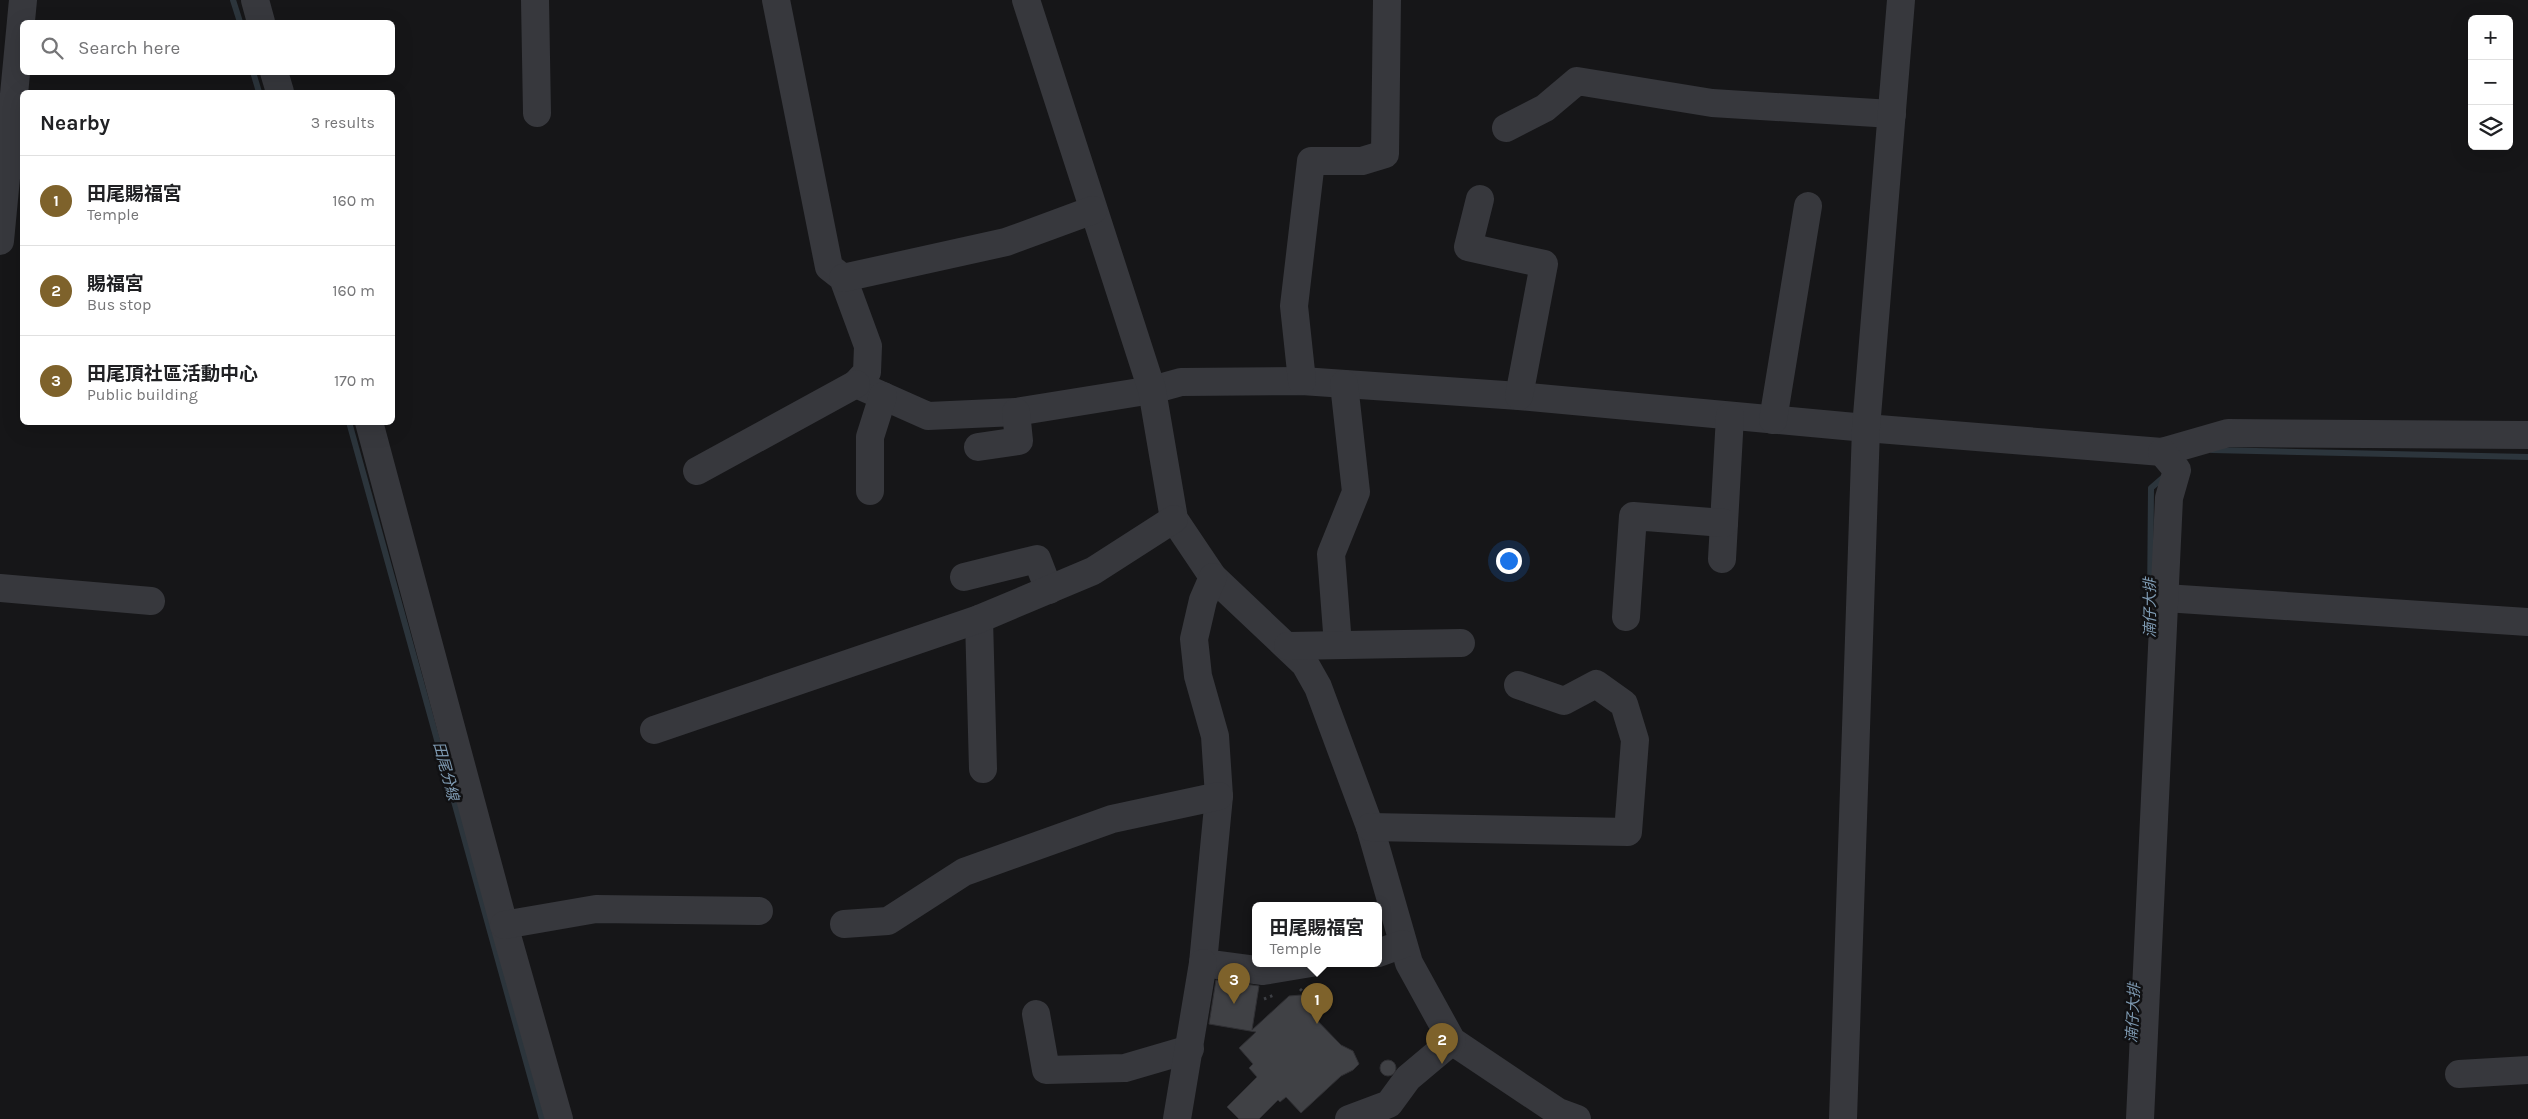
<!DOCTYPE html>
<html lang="en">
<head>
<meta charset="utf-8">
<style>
	:root { --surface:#fff; --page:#f2f2f2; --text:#202124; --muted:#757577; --line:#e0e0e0; --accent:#7e622b }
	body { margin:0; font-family:Karla,"Noto Sans TC",sans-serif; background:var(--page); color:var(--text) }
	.controls { position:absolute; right:15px; top:15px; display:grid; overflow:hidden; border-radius:8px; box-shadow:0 5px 20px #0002 }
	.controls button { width:45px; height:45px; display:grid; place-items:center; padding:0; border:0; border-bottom:1px solid var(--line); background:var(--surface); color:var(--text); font:25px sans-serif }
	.you { position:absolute; left:1508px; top:560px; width:18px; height:18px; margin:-12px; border:4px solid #fff; border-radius:50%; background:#1a73e8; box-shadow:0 0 0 8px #1a73e833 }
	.badge { display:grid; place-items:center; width:32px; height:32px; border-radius:50%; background:var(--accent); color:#fff; font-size:16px; font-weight:700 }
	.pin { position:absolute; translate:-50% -41px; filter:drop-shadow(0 1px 2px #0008) }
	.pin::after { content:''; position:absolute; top:26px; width:18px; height:15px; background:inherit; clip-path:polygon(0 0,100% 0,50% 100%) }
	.popup { position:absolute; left:1252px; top:902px; width:130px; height:65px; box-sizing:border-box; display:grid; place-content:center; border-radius:8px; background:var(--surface); filter:drop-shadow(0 1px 4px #0005); font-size:16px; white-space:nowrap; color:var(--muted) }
	.popup b { font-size:19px; color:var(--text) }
	.popup::after { content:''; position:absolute; left:50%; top:100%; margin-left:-10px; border:10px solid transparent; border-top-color:var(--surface) }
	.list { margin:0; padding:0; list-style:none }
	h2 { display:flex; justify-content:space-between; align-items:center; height:65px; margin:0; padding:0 20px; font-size:21px }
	h2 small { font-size:16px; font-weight:400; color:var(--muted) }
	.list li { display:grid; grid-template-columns:32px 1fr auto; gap:15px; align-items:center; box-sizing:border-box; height:90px; padding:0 20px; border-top:1px solid var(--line) }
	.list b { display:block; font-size:19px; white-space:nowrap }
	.list p { margin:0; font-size:16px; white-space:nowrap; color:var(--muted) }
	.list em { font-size:16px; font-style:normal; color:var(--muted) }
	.icon { flex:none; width:28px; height:28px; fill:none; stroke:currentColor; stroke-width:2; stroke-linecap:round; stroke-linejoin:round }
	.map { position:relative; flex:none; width:2528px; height:1119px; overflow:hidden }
	.search { position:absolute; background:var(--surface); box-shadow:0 5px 20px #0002; left:20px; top:20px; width:375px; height:55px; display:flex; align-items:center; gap:12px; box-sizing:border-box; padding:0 18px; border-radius:8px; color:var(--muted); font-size:19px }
	.panel { position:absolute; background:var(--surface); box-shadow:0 5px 20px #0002; left:20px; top:90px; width:375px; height:335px; border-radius:8px }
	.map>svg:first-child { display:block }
</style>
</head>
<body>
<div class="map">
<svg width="2528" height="1119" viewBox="0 0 2528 1119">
	<rect width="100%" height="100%" fill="#161618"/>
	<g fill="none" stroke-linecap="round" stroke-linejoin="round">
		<g stroke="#2c353c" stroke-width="6">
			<path d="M233 0 240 22"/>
			<path d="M253 72 259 92"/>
			<path d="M349 422 542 1119"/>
			<path d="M2212 450 2528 457"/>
			<path d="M2150 608 2151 488 2166 475"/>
		</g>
	</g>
	<g fill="#404145" stroke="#303034">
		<path d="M1216 980 1259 986 1252 1030 1289 996 1301 995 1308 1001 1309 1012 1341 1045 1353 1051 1359 1064 1353 1070 1341 1076 1301 1113 1286 1097 1280 1102 1278 1100 1259 1119H1239L1227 1107 1257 1077 1249 1068 1253 1064 1239 1048 1256 1032 1209 1024Z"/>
		<circle cx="1388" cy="1068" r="8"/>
	</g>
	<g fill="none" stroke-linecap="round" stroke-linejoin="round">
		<g stroke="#3d3f44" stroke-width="3" stroke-dasharray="2.5 4" stroke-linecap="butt">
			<path d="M1300 989 1311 999"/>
			<path d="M1264 999 1274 995"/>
		</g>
		<g stroke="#37383d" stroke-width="28">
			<path d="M255 0 261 22"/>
			<path d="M535 0 537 113"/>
			<path d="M776 0 829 267 843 278 868 346 867 372 856 384 928 416 1016 412 1152 390 1181 382 1302 381 1519 396 1866 428 2162 452 2228 433 2528 435"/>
			<path d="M1026 0 1152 390 1174 519 1213 577 1305 664 1318 687 1370 827 1409 963 1452 1041 1558 1112 1577 1119"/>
			<path d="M274 72 280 92"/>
			<path d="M1506 128 1545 108 1577 81 1712 103 1892 114"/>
			<path d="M1480 199 1468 247 1544 264 1519 396"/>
			<path d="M0 241 23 0"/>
			<path d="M843 278 1006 242 1093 210"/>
			<path d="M1302 381 1294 306 1311 161H1362L1385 154 1387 0"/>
			<path d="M1773 420 1808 206"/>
			<path d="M369 422 504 925 559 1119"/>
			<path d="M978 447 1019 441 1016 412"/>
			<path d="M697 471 856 384"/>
			<path d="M870 491V437L883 396"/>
			<path d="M1722 559 1730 416"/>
			<path d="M964 577 1037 559 1049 590"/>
			<path d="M1213 577 1203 600 1194 639 1198 676 1215 736 1219 796 1203 963 1263 971 1311 963"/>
			<path d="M0 588 151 601"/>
			<path d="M2165 598 2528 622"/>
			<path d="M1626 617 1633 516 1724 523"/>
			<path d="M979 619 983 769"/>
			<path d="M1338 645 1331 554 1356 492 1344 384"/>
			<path d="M1288 646 1461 643"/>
			<path d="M654 730 979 619 1093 571 1174 519"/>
			<path d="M1370 827 1628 832 1635 740 1624 704 1596 684 1564 701 1518 685"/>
			<path d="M844 924 888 921 964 872 1112 819 1219 796"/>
			<path d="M504 925 596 909 759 911"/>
			<path d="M1378 953 1403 944"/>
			<path d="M1036 1014 1046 1070 1125 1068 1190 1049"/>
			<path d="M2459 1074 2528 1070"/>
			<path d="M1177 1119 1203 963"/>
			<path d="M1349 1119 1389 1104 1408 1078 1452 1041"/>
			<path d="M1843 1119 1866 428 1901 0"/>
			<path d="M2140 1119 2169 498 2177 470 2162 452"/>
		</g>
	</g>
	<g text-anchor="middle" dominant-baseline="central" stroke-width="5" stroke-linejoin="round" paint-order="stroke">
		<g font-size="15" font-style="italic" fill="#7f9bb3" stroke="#111113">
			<text transform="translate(2150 608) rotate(-90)">湳仔大排</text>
			<text transform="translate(446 771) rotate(75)">田尾分線</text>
			<text transform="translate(2133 1013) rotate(-87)">湳仔大排</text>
		</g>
	</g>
</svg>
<div class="controls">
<button>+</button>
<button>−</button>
<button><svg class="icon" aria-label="layers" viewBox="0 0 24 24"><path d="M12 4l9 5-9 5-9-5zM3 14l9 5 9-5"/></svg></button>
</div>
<div class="you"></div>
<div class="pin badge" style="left:1317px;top:1024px">1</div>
<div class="popup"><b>田尾賜福宮</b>Temple</div>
<div class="pin badge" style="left:1442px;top:1064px">2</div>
<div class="pin badge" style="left:1234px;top:1004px">3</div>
<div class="search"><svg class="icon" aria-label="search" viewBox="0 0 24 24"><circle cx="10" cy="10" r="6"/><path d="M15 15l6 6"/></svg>Search here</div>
<section class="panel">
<h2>Nearby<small>3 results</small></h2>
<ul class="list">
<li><span class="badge">1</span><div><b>田尾賜福宮</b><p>Temple</p></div><em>160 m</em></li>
<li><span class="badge">2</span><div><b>賜福宮</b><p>Bus stop</p></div><em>160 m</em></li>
<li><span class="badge">3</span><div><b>田尾頂社區活動中心</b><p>Public building</p></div><em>170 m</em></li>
</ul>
</section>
</div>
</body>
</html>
